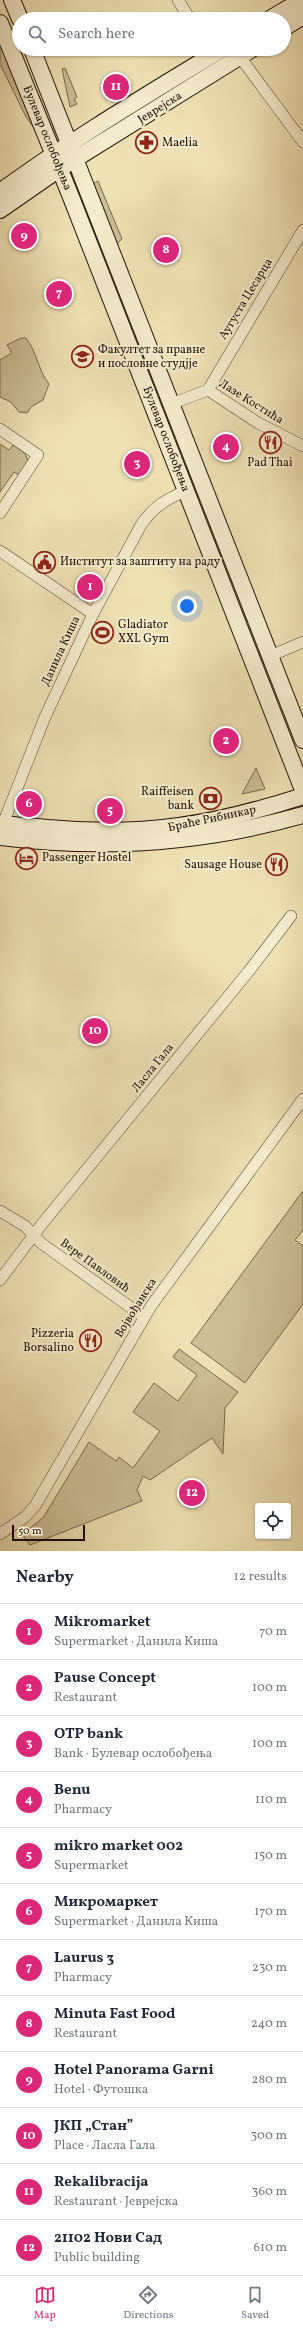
<!DOCTYPE html>
<html lang="en">
<head>
<meta charset="utf-8">
<style>
	:root { --surface:#fff; --page:#f2f2f3; --text:#1f2937; --muted:#747a83; --line:#e0e1e3; --accent:#db2777 }
	body { margin:0; font-family:Vollkorn,serif; background:var(--page); color:var(--text) }
	.controls { position:absolute; right:12px; bottom:12px; display:grid; overflow:hidden; border-radius:4px; box-shadow:0 1px 3px #0004 }
	.controls button { width:36px; height:36px; display:grid; place-items:center; padding:0; border:0; border-bottom:1px solid var(--line); background:var(--surface); color:var(--text); font:20px sans-serif }
	.scale { position:absolute; left:12px; bottom:10px; width:73px; box-sizing:border-box; padding-left:4px; border:2px solid #231205; border-top:0; font-size:11px; line-height:14px; white-space:nowrap; color:#231205; -webkit-text-stroke:3px #f4ecce; paint-order:stroke }
	.you { position:absolute; left:187px; top:606px; width:14px; height:14px; margin:-10px; border:3px solid #fff; border-radius:50%; background:#1a73e8; box-shadow:0 0 0 6px #1a73e833 }
	.badge { display:grid; place-items:center; width:26px; height:26px; border-radius:50%; background:var(--accent); color:#fff; font-size:13px; font-weight:700 }
	.pin { position:absolute; translate:-50% -50%; border:2px solid #fff; box-shadow:0 1px 4px #0006 }
	.list { margin:0; padding:0; list-style:none }
	h2 { display:flex; justify-content:space-between; align-items:center; height:52px; margin:0; padding:0 16px; font-size:17px }
	h2 small { font-size:13px; font-weight:400; color:var(--muted) }
	.list li { display:grid; grid-template-columns:26px 1fr auto; gap:12px; align-items:center; box-sizing:border-box; height:56px; padding:0 16px; border-top:1px solid var(--line) }
	.list b { display:block; font-size:15px; white-space:nowrap }
	.list p { margin:0; font-size:13px; white-space:nowrap; color:var(--muted) }
	.list em { font-size:13px; font-style:normal; color:var(--muted) }
	.icon { flex:none; width:22px; height:22px; fill:none; stroke:currentColor; stroke-width:2; stroke-linecap:round; stroke-linejoin:round }
	.map { position:relative; flex:none; width:303px; height:1551px; overflow:hidden }
	.search { position:absolute; background:var(--surface); box-shadow:0 1px 3px #0004; left:12px; right:12px; top:12px; height:44px; display:flex; align-items:center; gap:10px; box-sizing:border-box; padding:0 14px; border-radius:22px; color:var(--muted); font-size:15px }
	.sheet { height:724px; background:var(--surface) }
	nav { display:flex; justify-content:space-around; align-items:center; box-sizing:border-box; height:56px; border-top:1px solid var(--line); background:var(--surface); font-size:11px; color:var(--muted) }
	nav a { display:grid; justify-items:center; gap:2px }
	nav .on { color:var(--accent) }
	.map>svg:first-child { display:block }
</style>
</head>
<body>
<div class="map">
<svg width="303" height="1551" viewBox="0 0 303 1551">
	<rect width="100%" height="100%" fill="#eee1b4"/>
	<filter id="stains"><feTurbulence type="fractalNoise" baseFrequency=".005" numOctaves="4"/><feColorMatrix values="0 0 0 0 .2 0 0 0 0 .09 0 0 0 0 .02 0 0 0 .5 -.17"/></filter>
	<radialGradient id="worn" r=".72"><stop offset=".6" stop-color="#630" stop-opacity="0"/><stop offset="1" stop-color="#630" stop-opacity=".3"/></radialGradient>
	<g fill="#cbbe96" stroke="#77684e">
		<path d="M4 47 35 130 25 115 0 64V49Z"/>
		<path d="M65 68 77 97 74 99 77 104 70 107 62 69Z"/>
		<path d="M98 181 122 239 116 245 93 184Z"/>
		<path d="M21 338H26C37 352 38 370 49 384L43 400 32 406 27 413 19 412 11 402 0 397V360L12 353 7 345Z"/>
		<path d="M0 444 9 450 13 445 25 453 28 461 21 476 14 472 0 492Z"/>
		<path d="M256 768 265 789 242 794Z"/>
		<path d="M303 1191V1230L295 1240 303 1246V1304L245 1383 191 1343Z"/>
		<path d="M179 1349 238 1392 225 1408 223 1454 212 1438 150 1480 143 1476 137 1490 142 1501 30 1545 22 1534 43 1518 89 1442 116 1461 119 1457 133 1468 160 1431 133 1412 154 1383 178 1401 197 1375 173 1357Z"/>
	</g>
	<g fill="none" stroke-linecap="round" stroke-linejoin="round">
		<defs>
			<g id="street">
				<path d="M178 0 190 19"/>
				<path d="M240 57 303 142"/>
				<path d="M208 390 258 423 303 446"/>
				<path d="M171 404 208 390 303 230"/>
				<path d="M0 429 38 455 0 513"/>
				<path d="M0 551 93 614"/>
				<path d="M270 656 303 642"/>
				<path d="M3 824 45 717 93 614 141 525C153 507 166 499 186 491"/>
				<path d="M0 1211 25 1226 41 1243 144 1317"/>
				<path d="M0 1280 42 1224 249 971 291 916"/>
				<path d="M0 1534 25 1517 35 1506 151 1306 303 1099"/>
			</g>
			<g id="secondary">
				<path d="M12 0 20 19"/>
				<path d="M270 19 302 0"/>
				<path d="M0 23 69 192 303 790"/>
				<path d="M284 28 303 16"/>
				<path d="M32 49 303 740"/>
				<path d="M0 192C71 140 147 95 222 49"/>
				<path d="M0 210 59 169 252 49"/>
				<path d="M0 823C16 826 32 826 48 828 143 837 213 825 303 796"/>
				<path d="M0 837C102 850 204 843 303 815"/>
			</g>
		</defs>
		<use href="#street" stroke="#564631" stroke-width="12"/>
		<use href="#secondary" stroke="#231205" stroke-width="18"/>
		<use href="#street" stroke="#f4ecce" stroke-width="11"/>
		<use href="#secondary" stroke="#f4ecce" stroke-width="16"/>
	</g>
	<defs>
		<symbol id="pharmacy-ring" viewBox="-11 -11 22 22"><circle r="9.5" fill="#f4ecce" stroke="#8f2418" stroke-width="1.5"/><path d="M-2-6h4v4h4v4h-4v4h-4v-4h-4v-4h4Z" fill="#8f2418"/></symbol>
		<symbol id="university-ring" viewBox="-11 -11 22 22"><circle r="9.5" fill="#f4ecce" stroke="#8f2418" stroke-width="1.5"/><path d="M0-5L7-2L0 1L-7-2ZM-4 1L0 2.5L4 1V4Q0 6-4 4Z" fill="#8f2418"/></symbol>
		<symbol id="restaurant-ring" viewBox="-11 -11 22 22"><circle r="9.5" fill="#f4ecce" stroke="#8f2418" stroke-width="1.5"/><path d="M-5-6h1v4h1v-4h1v4h1v-4h1v5L-1.5 .5V6h-2V.5L-5-1ZM5-6V6H3V1.5H1.5Q1.5-4 5-6Z" fill="#8f2418"/></symbol>
		<symbol id="civic-ring" viewBox="-11 -11 22 22"><circle r="9.5" fill="#f4ecce" stroke="#8f2418" stroke-width="1.5"/><path d="M-.6-6.5H3V-4.5H.6V-3L4-1V1h2V6H-6V1h2V-1L-.6-3ZM-1.2 2.5V6h2.4V2.5Z" fill="#8f2418"/></symbol>
		<symbol id="stadium-ring" viewBox="-11 -11 22 22"><circle r="9.5" fill="#f4ecce" stroke="#8f2418" stroke-width="1.5"/><path d="M0-5a6.5 5 0 1 0 0 10a6.5 5 0 1 0 0-10ZM-3.5-1.8h7v3.6h-7Z" fill="#8f2418"/></symbol>
		<symbol id="bank-ring" viewBox="-11 -11 22 22"><circle r="9.5" fill="#f4ecce" stroke="#8f2418" stroke-width="1.5"/><path d="M-6-4H6V4H-6ZM0-2.3a2.3 2.3 0 1 0 0 4.6a2.3 2.3 0 1 0 0-4.6Z" fill="#8f2418"/></symbol>
		<symbol id="hotel-ring" viewBox="-11 -11 22 22"><circle r="9.5" fill="#f4ecce" stroke="#8f2418" stroke-width="1.5"/><path d="M-6-4.5h1.5V1H6V5H4.5V3h-9V5H-6ZM-4 0a1.8 1.8 0 1 1 3.6 0ZM.5 0V-2.5h3Q6-2.5 6 0Z" fill="#8f2418"/></symbol>
	</defs>
	<g fill-rule="evenodd">
		<use href="#pharmacy-ring" x="134" y="130" width="25" height="25"/>
		<use href="#university-ring" x="70" y="344" width="25" height="25"/>
		<use href="#restaurant-ring" x="258" y="430" width="25" height="25"/>
		<use href="#civic-ring" x="32" y="550" width="25" height="25"/>
		<use href="#stadium-ring" x="90" y="620" width="25" height="25"/>
		<use href="#bank-ring" x="198" y="786" width="25" height="25"/>
		<use href="#hotel-ring" x="14" y="846" width="25" height="25"/>
		<use href="#restaurant-ring" x="264" y="852" width="25" height="25"/>
		<use href="#restaurant-ring" x="78" y="1328" width="25" height="25"/>
	</g>
	<g text-anchor="middle" dominant-baseline="central" stroke-width="4" stroke-linejoin="round" paint-order="stroke">
		<g font-size="12" fill="#231205" stroke="#f4ecce">
			<text transform="translate(160 108) rotate(-32)">Јеврејска</text>
			<text transform="translate(47 138) rotate(68)">Булевар ослобођења</text>
			<text transform="translate(246 299) rotate(-59)">Аугуста Цесарца</text>
			<text transform="translate(251 402) rotate(32)">Лазе Костића</text>
			<text transform="translate(166 439) rotate(69)">Булевар ослобођења</text>
			<text transform="translate(61 651) rotate(-65)">Данила Киша</text>
			<text transform="translate(212 819) rotate(-12)">Браће Рибникар</text>
			<text transform="translate(153 1068) rotate(-51)">Ласла Гала</text>
			<text transform="translate(95 1266) rotate(36)">Вере Павловић</text>
			<text transform="translate(136 1308) rotate(-58)">Војвођанска</text>
		</g>
		<g font-size="12" fill="#231205" stroke="#f4ecce" text-anchor="start">
			<text x="162" y="143">Maelia</text>
			<text x="98" y="350">Факултет за правне<tspan x="98" dy="14">и пословне студјје</tspan></text>
			<text x="270" y="463" text-anchor="middle">Pad Thai</text>
			<text x="60" y="562">Институт за заштиту на раду</text>
			<text x="118" y="625">Gladiator<tspan x="118" dy="14">XXL Gym</tspan></text>
			<text x="194" y="792" text-anchor="end">Raiffeisen<tspan x="194" dy="14">bank</tspan></text>
			<text x="42" y="858">Passenger Hostel</text>
			<text x="262" y="865" text-anchor="end">Sausage House</text>
			<text x="74" y="1334" text-anchor="end">Pizzeria<tspan x="74" dy="14">Borsalino</tspan></text>
		</g>
	</g>
	<rect width="100%" height="100%" filter="url(#stains)"/>
	<rect width="100%" height="100%" fill="url(#worn)"/>
</svg>
<div class="controls">
<button><svg class="icon" aria-label="locate" viewBox="0 0 24 24"><circle cx="12" cy="12" r="6"/><path d="M12 2v4M12 18v4M2 12h4M18 12h4"/></svg></button>
</div>
<div class="scale">50 m</div>
<div class="you"></div>
<div class="pin badge" style="left:90px;top:587px">1</div>
<div class="pin badge" style="left:226px;top:741px">2</div>
<div class="pin badge" style="left:137px;top:464px">3</div>
<div class="pin badge" style="left:226px;top:447px">4</div>
<div class="pin badge" style="left:110px;top:811px">5</div>
<div class="pin badge" style="left:29px;top:804px">6</div>
<div class="pin badge" style="left:59px;top:294px">7</div>
<div class="pin badge" style="left:166px;top:250px">8</div>
<div class="pin badge" style="left:24px;top:236px">9</div>
<div class="pin badge" style="left:95px;top:1031px">10</div>
<div class="pin badge" style="left:116px;top:87px">11</div>
<div class="pin badge" style="left:192px;top:1493px">12</div>
<div class="search"><svg class="icon" aria-label="search" viewBox="0 0 24 24"><circle cx="10" cy="10" r="6"/><path d="M15 15l6 6"/></svg>Search here</div>
</div>
<section class="sheet">
<h2>Nearby<small>12 results</small></h2>
<ul class="list">
<li><span class="badge">1</span><div><b>Mikromarket</b><p>Supermarket · Данила Киша</p></div><em>70 m</em></li>
<li><span class="badge">2</span><div><b>Pause Concept</b><p>Restaurant</p></div><em>100 m</em></li>
<li><span class="badge">3</span><div><b>OTP bank</b><p>Bank · Булевар ослобођења</p></div><em>100 m</em></li>
<li><span class="badge">4</span><div><b>Benu</b><p>Pharmacy</p></div><em>110 m</em></li>
<li><span class="badge">5</span><div><b>mikro market 002</b><p>Supermarket</p></div><em>150 m</em></li>
<li><span class="badge">6</span><div><b>Микромаркет</b><p>Supermarket · Данила Киша</p></div><em>170 m</em></li>
<li><span class="badge">7</span><div><b>Laurus 3</b><p>Pharmacy</p></div><em>230 m</em></li>
<li><span class="badge">8</span><div><b>Minuta Fast Food</b><p>Restaurant</p></div><em>240 m</em></li>
<li><span class="badge">9</span><div><b>Hotel Panorama Garni</b><p>Hotel · Футошка</p></div><em>280 m</em></li>
<li><span class="badge">10</span><div><b>ЈКП „Стан”</b><p>Place · Ласла Гала</p></div><em>300 m</em></li>
<li><span class="badge">11</span><div><b>Rekalibracija</b><p>Restaurant · Јеврејска</p></div><em>360 m</em></li>
<li><span class="badge">12</span><div><b>21102 Нови Сад</b><p>Public building</p></div><em>610 m</em></li>
</ul>
</section>
<nav>
<a class="on"><svg class="icon" aria-label="map" viewBox="0 0 24 24"><path d="M3 6l6-2 6 2 6-2v14l-6 2-6-2-6 2zM9 4v14M15 6v14"/></svg>Map</a>
<a><svg class="icon" aria-label="directions" viewBox="0 0 24 24"><path d="M12 3l9 9-9 9-9-9zM9 14v-3h6M13 9l2 2-2 2"/></svg>Directions</a>
<a><svg class="icon" aria-label="saved" viewBox="0 0 24 24"><path d="M7 4h10v16l-5-4-5 4z"/></svg>Saved</a>
</nav>
</body>
</html>
